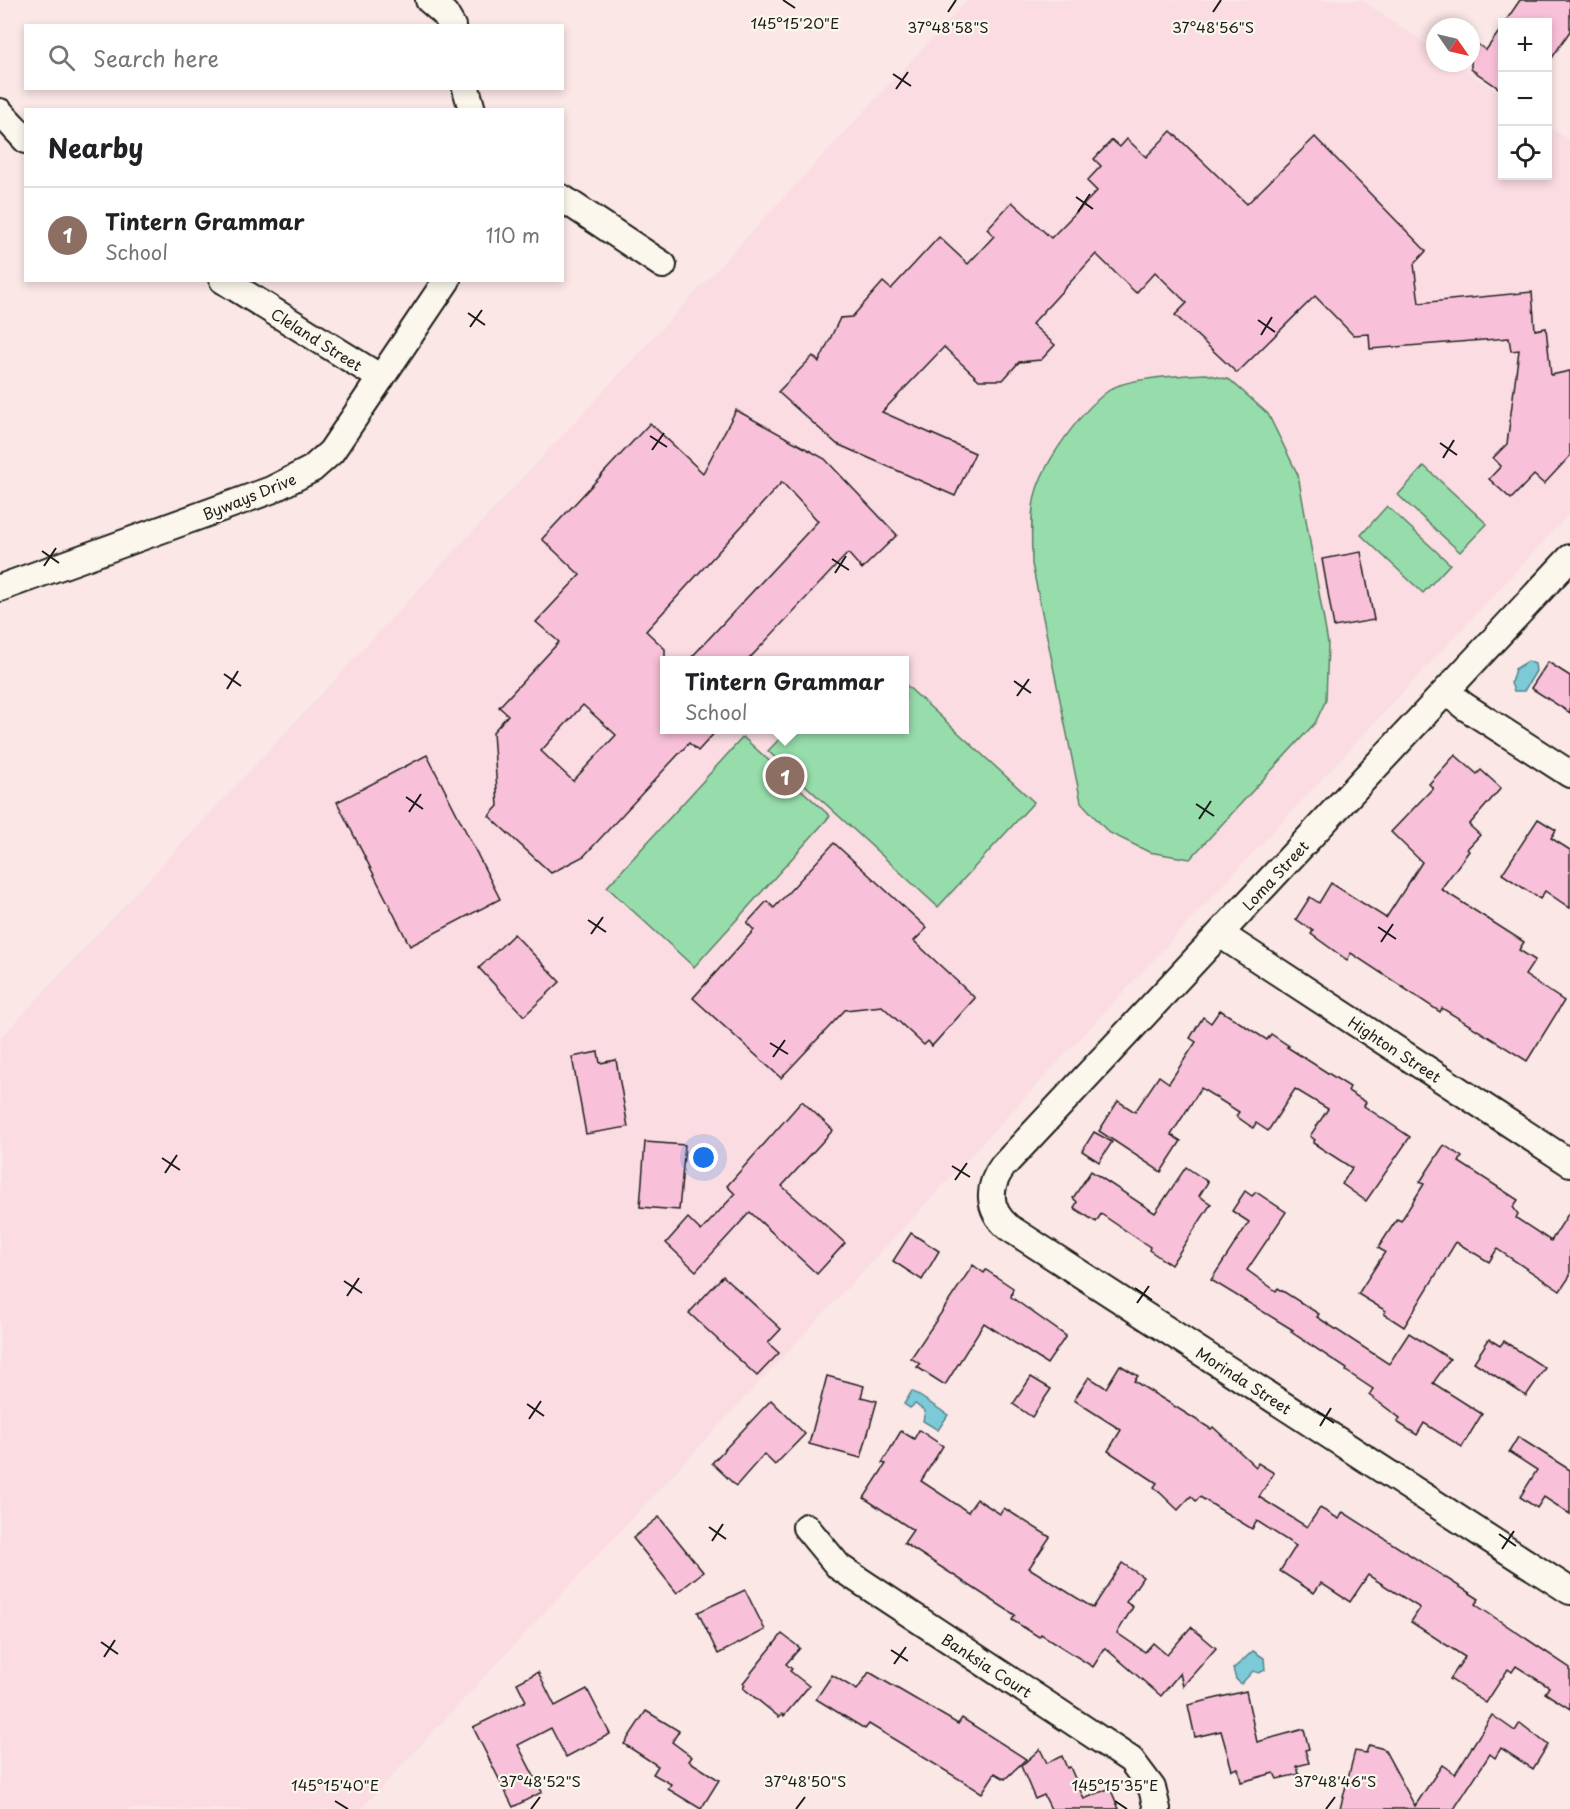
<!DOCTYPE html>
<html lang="en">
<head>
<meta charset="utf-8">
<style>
	:root { --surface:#fff; --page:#f6f6f6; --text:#202124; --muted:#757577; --line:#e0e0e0; --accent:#d1495b }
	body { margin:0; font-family:"Playpen Sans",sans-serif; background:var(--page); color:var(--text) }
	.controls { position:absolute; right:18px; top:18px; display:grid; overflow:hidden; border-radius:0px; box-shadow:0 3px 9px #0003 }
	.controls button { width:54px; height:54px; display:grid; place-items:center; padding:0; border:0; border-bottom:2px solid var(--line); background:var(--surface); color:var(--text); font:30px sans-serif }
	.compass { position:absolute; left:1426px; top:18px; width:54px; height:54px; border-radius:50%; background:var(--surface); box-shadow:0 3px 9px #0003; rotate:124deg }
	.you { position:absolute; left:704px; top:1158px; width:21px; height:21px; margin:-15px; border:4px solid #fff; border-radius:50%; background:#1a73e8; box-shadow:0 0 0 9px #1a73e833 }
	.badge { display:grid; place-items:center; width:39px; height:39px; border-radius:50%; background:var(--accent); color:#fff; font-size:20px; font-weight:700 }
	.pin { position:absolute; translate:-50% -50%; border:3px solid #fff; box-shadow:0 2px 6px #0006 }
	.popup { position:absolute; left:660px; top:656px; width:249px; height:78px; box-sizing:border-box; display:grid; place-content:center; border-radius:0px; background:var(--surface); filter:drop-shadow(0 2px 4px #0005); font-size:20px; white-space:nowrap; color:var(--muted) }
	.popup b { font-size:22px; color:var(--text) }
	.popup::after { content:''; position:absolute; left:50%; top:100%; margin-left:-12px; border:12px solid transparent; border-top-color:var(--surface) }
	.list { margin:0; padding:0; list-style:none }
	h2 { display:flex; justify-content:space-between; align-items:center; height:78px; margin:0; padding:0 24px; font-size:26px }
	h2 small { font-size:20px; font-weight:400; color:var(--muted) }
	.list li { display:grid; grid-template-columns:39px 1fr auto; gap:18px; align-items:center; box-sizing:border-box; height:96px; padding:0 24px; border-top:2px solid var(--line) }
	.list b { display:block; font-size:22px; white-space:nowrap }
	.list p { margin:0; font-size:20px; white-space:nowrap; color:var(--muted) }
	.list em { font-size:20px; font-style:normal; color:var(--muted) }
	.icon { flex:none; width:33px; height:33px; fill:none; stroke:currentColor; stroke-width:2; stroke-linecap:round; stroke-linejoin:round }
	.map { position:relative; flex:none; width:1570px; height:1809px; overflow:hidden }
	.search { position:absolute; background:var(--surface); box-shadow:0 3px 9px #0003; left:24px; top:24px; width:540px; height:66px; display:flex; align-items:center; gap:15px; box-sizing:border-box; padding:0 21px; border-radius:0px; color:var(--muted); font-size:22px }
	.panel { position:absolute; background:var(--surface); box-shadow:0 3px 9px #0003; left:24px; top:108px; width:540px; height:174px; border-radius:0px }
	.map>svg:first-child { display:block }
</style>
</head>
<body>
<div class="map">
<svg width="1570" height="1809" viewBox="0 0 1570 1809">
	<rect width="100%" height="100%" fill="#fae7e6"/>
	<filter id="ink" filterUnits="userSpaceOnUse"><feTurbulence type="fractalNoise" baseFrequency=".0167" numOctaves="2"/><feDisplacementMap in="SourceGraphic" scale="12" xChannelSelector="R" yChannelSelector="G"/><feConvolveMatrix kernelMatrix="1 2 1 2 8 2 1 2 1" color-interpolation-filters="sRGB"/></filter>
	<g filter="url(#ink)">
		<path fill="#fadce2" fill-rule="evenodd" d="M968 0H1361L1435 50V63H1455L1502 95V176H1548V126L1570 141V513L361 1809H0V1039ZM665 660H905V730H665Z"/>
		<g fill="#97ddab" stroke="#5a7c64" stroke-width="1.5">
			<path d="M1206 374 1230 380 1268 414 1298 475 1328 643 1326 700 1315 723 1190 859 1149 852 1108 832 1081 802 1032 564C1032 542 1030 517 1035 496 1043 462 1083 408 1111 389 1128 378 1185 375 1206 374Z"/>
			<path d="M1424 466 1487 524 1460 552 1398 495Z"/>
			<path d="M1387 506 1450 564 1423 593 1361 535Z"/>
			<path d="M905 684 1034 802 938 907 768 751 788 730H905Z"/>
			<path d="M743 737 830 816 694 967 607 887Z"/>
		</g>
		<g fill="#7bcad7" stroke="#55848c" stroke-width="1.5">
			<path d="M1528 661 1535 664 1536 671 1524 691H1514L1511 683 1515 669Z"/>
			<path d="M912 1391 948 1415 938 1430 923 1421 925 1411 915 1404 910 1408 904 1404Z"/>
			<path d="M1253 1651 1264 1658 1265 1670 1259 1673 1253 1671 1241 1684 1236 1679 1233 1669Z"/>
		</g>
		<g fill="#f9c1d9" stroke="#1c1c1c" stroke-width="1.5" fill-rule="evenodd">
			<path d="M1520 0H1570V31L1548 64V22H1505Z"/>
			<path d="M1503 26V91L1471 69V40L1486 50Z"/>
			<path d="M1171 131 1247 204 1315 137 1426 251 1414 264 1419 303 1532 292 1535 330 1546 328 1551 375 1570 371V456L1544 484 1534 475 1511 499 1489 479 1501 466 1493 458 1507 444 1519 350 1511 351 1509 338 1370 349 1369 334 1353 335 1315 296 1237 373 1175 315 1187 303 1155 272 1136 293 1096 254 1032 324 1055 345 1041 360 1019 362 1003 380H979L944 347 882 412 975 453 955 496 837 444 778 392 813 356 819 362 840 318 852 317 883 282 891 289 939 237 968 264 994 236 987 229 1012 202 1051 238 1097 191 1087 181 1101 166 1094 159 1112 140 1120 147 1127 139 1146 157Z"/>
			<path d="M736 410 825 459 897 535 862 569 848 553 748 660H689L818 521 782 482 646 631 665 649V729H718L698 751 689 743 584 856 551 873 489 816 498 806 493 732 508 715 499 707 559 642 536 622 580 575 542 539 650 423 703 473ZM583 705 616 735 573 781 541 751Z"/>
			<path d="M1361 552 1374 620 1334 627 1322 559Z"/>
			<path d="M1548 662 1570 676V713L1531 688Z"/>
			<path d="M427 755 500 899 410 946 337 802Z"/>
			<path d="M1455 755 1477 774 1481 770 1501 788 1469 825 1480 835 1467 849 1469 851 1441 889 1524 942 1519 950 1535 960 1525 975 1564 1001 1527 1061 1442 1008 1440 1012 1351 953 1347 960 1311 934 1313 931 1296 919 1310 897 1319 903 1331 883 1386 918 1422 862 1391 832 1433 788 1429 784Z"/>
			<path d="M1538 819 1556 830 1551 838 1570 850V908L1545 891 1540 899 1502 874Z"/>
			<path d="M834 843 927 928 914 941 975 998 932 1046 928 1041 924 1045 882 1006 845 1010 781 1078 693 998 754 930 747 923 767 901 774 908Z"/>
			<path d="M514 934 560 982 524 1016 479 968Z"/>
			<path d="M1220 1010 1267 1040 1271 1034 1289 1046 1287 1047 1350 1087 1348 1091 1366 1102 1364 1106 1410 1137 1366 1201 1342 1184 1352 1168 1313 1143 1315 1140 1310 1136 1328 1109 1295 1089 1268 1131 1256 1123 1253 1128 1236 1116 1239 1112 1201 1088 1171 1135 1181 1141 1161 1172 1099 1131 1118 1101 1135 1112 1159 1076 1169 1083 1196 1042 1190 1038 1203 1017 1211 1023Z"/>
			<path d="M598 1052 600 1063 616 1060 628 1127 586 1134 572 1057Z"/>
			<path d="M802 1101 833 1130 782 1186 845 1243 817 1274 750 1212 696 1271 666 1243 688 1218 701 1231 735 1194 727 1186Z"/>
			<path d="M1094 1132 1112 1142 1099 1162 1082 1151Z"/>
			<path d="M645 1142 685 1145 679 1210 640 1207Z"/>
			<path d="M1444 1145 1462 1157 1459 1162 1518 1200 1513 1207 1518 1214 1516 1218 1551 1241 1570 1211V1276L1560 1291 1497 1249 1489 1262 1456 1242 1404 1327 1384 1314 1386 1311 1358 1294 1385 1252 1378 1248 1397 1219 1401 1221 1424 1184 1420 1182Z"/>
			<path d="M1186 1167 1208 1182 1199 1196 1211 1204 1171 1265 1149 1250 1150 1247 1101 1214 1096 1222 1074 1208 1077 1202 1073 1198 1091 1171 1155 1213Z"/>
			<path d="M1245 1191 1252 1196 1256 1192 1286 1212 1247 1270 1276 1291 1278 1288 1319 1314 1317 1317 1389 1364 1409 1333 1450 1359 1433 1383 1482 1414 1462 1447 1424 1423 1417 1435 1397 1422 1400 1418 1369 1395 1373 1389 1346 1371 1347 1369 1291 1332 1293 1330 1211 1280 1249 1222 1232 1211Z"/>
			<path d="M911 1233 939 1251 922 1280 893 1261Z"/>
			<path d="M973 1265 984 1273 986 1270 1013 1288 1011 1297 1066 1336 1047 1364 984 1323 945 1385 917 1367 920 1364 911 1358Z"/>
			<path d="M723 1276 781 1329 768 1343 779 1353 757 1376 689 1313Z"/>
			<path d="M1489 1339 1500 1346 1504 1341 1545 1368 1526 1396 1474 1362Z"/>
			<path d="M1120 1365 1138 1376 1134 1381 1211 1429 1213 1427 1256 1467 1258 1463 1274 1473 1259 1497 1307 1527 1320 1508 1339 1519 1343 1512 1479 1599 1475 1604 1479 1607 1570 1668V1709L1545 1693 1549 1687 1516 1666 1512 1672 1508 1669 1486 1703 1450 1679 1465 1657 1411 1622 1420 1608 1368 1575 1350 1602 1321 1583 1314 1593 1280 1571 1296 1546 1257 1521 1252 1529 1200 1497 1196 1501 1191 1496 1178 1510 1154 1487 1157 1483 1108 1451 1121 1430 1074 1400 1089 1377 1106 1388Z"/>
			<path d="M827 1376 864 1386 861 1397 877 1401 861 1458 809 1444Z"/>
			<path d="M1031 1377 1051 1389 1032 1417 1013 1404Z"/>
			<path d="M771 1400 805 1434 775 1465 764 1454 736 1486 712 1463Z"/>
			<path d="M919 1430 943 1446 921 1481 968 1512 977 1499 1000 1514 1004 1508 1050 1537 1029 1568 1093 1608 1122 1563 1143 1577 1126 1602 1133 1607 1117 1633 1145 1652 1153 1643 1167 1655 1191 1627 1216 1648 1183 1686 1180 1673 1161 1696 1105 1648 1093 1667 1041 1634 1039 1637 1012 1620 1015 1615 904 1543 913 1530 864 1498 886 1464 882 1463 901 1431 914 1439Z"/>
			<path d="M1518 1437 1570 1470V1514L1544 1497 1537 1508 1520 1497 1537 1470 1509 1452Z"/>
			<path d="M659 1517 703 1572 677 1593 633 1538Z"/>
			<path d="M745 1590 765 1630 718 1654 698 1612Z"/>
			<path d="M782 1634 800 1648 786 1664 792 1669 790 1671 809 1686 784 1716 782 1714 779 1717 743 1688 745 1685 743 1683Z"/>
			<path d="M538 1672 555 1706 587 1689 610 1734 566 1757 551 1728 518 1745 542 1792 513 1807 473 1727 526 1701 517 1683Z"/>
			<path d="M869 1672 958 1724 962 1718 1026 1759 1005 1779 995 1773 982 1793 869 1724 865 1729 816 1699 832 1675 857 1690Z"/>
			<path d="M1246 1691 1257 1742 1304 1729 1309 1749 1305 1750 1309 1763 1297 1766 1299 1774 1277 1779 1274 1773 1241 1782 1238 1768 1232 1770 1221 1731 1195 1737 1188 1705Z"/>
			<path d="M646 1711 679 1731 672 1742 692 1757 689 1761 719 1780 701 1809 668 1789 671 1784 653 1774 658 1766 624 1744Z"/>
			<path d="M1492 1715 1515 1731 1520 1723 1548 1745 1533 1769 1501 1748 1495 1758 1490 1754 1454 1809H1340L1355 1751 1366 1753 1369 1745 1384 1749 1415 1806 1442 1765 1455 1774Z"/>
			<path d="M1040 1749 1047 1763 1062 1756 1067 1768 1070 1767 1084 1799 1110 1788 1119 1809H1051L1044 1795 1035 1799 1021 1766Z"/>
		</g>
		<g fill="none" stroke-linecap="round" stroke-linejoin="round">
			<defs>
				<g id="minor">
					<path d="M429 0 445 14 452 26"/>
					<path d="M466 88 472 110"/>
					<path d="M0 112 26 140"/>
					<path d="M562 198 663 265"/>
					<path d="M223 280 381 378"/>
					<path d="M1570 558 1003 1166C987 1187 988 1210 1008 1227L1570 1591"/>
					<path d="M0 588 271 490 312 469 331 452 447 280"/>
					<path d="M1447 692 1464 706 1570 774"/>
					<path d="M1220 934 1570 1163"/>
					<path d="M806 1527 839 1567 1131 1760 1152 1788 1157 1809"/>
				</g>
			</defs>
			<use href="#minor" stroke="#1c1c1c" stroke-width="30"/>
			<use href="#minor" stroke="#fbf7ec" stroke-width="26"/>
		</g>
	</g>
	<path fill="none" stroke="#1c1c1c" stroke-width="2" d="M783 0 795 8M948 12 956 0M1213 12 1221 0M893 74 911 86M896 89 908 72M1076 197 1093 209M1078 212 1090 194M468 313 485 325M1258 320 1275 332M470 327 482 310M1261 335 1272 317M650 436 667 447M1440 443 1457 455M652 450 664 433M1443 458 1454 440M42 551 59 563M832 559 849 570M44 566 56 548M835 573 846 556M224 674 241 686M1014 681 1031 693M227 689 238 671M1017 696 1029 679M406 797 423 809M1196 804 1214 816M409 812 421 794M1199 819 1211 801M588 920 606 932M1378 927 1396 939M591 934 603 917M1381 942 1393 924M770 1043 788 1054M773 1057 785 1040M162 1158 180 1170M952 1166 970 1177M165 1173 177 1155M955 1180 967 1163M344 1281 362 1293M1135 1288 1152 1300M347 1296 359 1278M1137 1303 1149 1286M527 1404 544 1416M1317 1411 1334 1423M529 1419 541 1401M1320 1426 1331 1408M709 1527 726 1539M1499 1534 1516 1546M712 1541 723 1524M1502 1549 1514 1531M101 1642 118 1654M891 1650 908 1661M104 1657 115 1640M894 1664 906 1647M335 1801 348 1809M1115 1801 1127 1809M531 1809 540 1797M796 1809 805 1797M1326 1809 1335 1797"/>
	<g text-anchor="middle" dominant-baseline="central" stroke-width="4.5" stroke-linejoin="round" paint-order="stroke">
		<g font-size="15" fill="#1c1c1c" stroke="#fbf7ec">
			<text transform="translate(317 339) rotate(32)">Cleland Street</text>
			<text transform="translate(249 496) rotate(-22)">Byways Drive</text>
			<text transform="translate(1275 875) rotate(-47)">Loma Street</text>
			<text transform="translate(1395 1049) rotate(33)">Highton Street</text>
			<text transform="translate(1244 1380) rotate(33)">Morinda Street</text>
			<text transform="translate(987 1665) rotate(33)">Banksia Court</text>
		</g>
	</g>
	<g font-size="15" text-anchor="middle" fill="#1c1c1c" stroke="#fbf7ec" stroke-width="4.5" stroke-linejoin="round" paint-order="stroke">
		<text x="795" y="29">145°15'20"E</text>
		<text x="948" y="33">37°48'58"S</text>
		<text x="1213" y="33">37°48'56"S</text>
		<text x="540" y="1787">37°48'52"S</text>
		<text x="805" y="1787">37°48'50"S</text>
		<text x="1335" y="1787">37°48'46"S</text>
		<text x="335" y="1791">145°15'40"E</text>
		<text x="1115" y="1791">145°15'35"E</text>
	</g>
</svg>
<div class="controls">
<button>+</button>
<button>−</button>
<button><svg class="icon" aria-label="locate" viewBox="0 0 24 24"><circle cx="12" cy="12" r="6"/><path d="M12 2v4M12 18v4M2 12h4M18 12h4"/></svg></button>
</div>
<svg class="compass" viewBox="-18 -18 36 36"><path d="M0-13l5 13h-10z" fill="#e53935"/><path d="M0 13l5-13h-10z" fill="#757577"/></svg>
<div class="you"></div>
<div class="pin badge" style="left:785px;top:776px;background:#8d6e63">1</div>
<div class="popup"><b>Tintern Grammar</b>School</div>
<div class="search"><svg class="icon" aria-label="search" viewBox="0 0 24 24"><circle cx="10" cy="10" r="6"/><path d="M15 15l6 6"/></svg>Search here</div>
<section class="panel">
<h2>Nearby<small></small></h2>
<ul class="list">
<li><span class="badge" style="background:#8d6e63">1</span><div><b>Tintern Grammar</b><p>School</p></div><em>110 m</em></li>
</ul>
</section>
</div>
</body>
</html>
